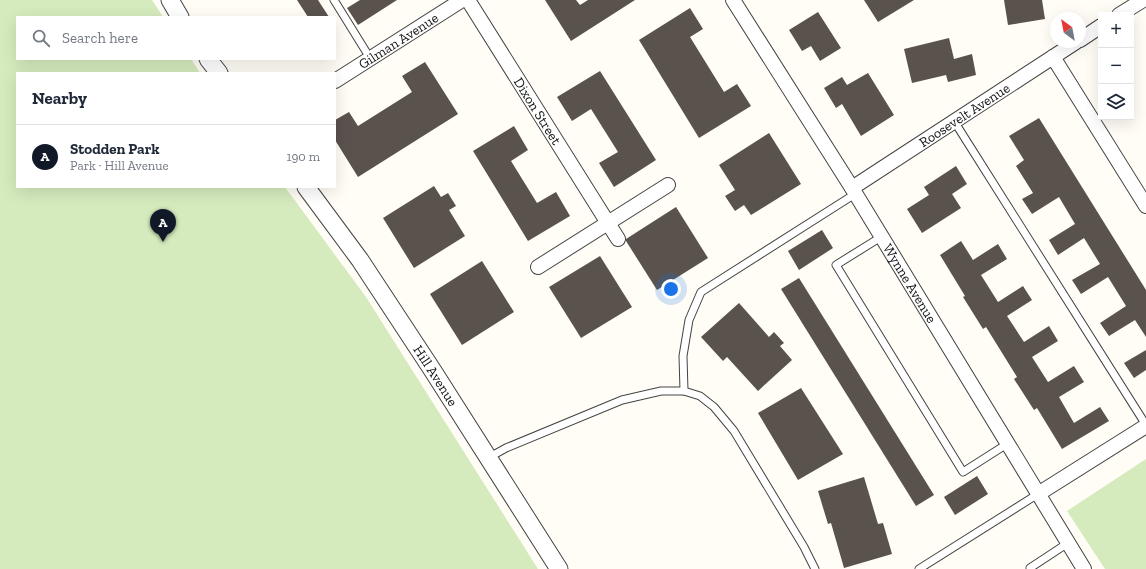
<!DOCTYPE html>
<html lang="en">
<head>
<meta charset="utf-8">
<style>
	:root { --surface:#fff; --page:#f6f6f7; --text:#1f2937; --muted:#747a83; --line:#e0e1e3; --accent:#111827 }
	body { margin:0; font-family:"Zilla Slab",serif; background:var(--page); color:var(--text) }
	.controls { position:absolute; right:12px; top:12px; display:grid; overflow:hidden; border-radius:0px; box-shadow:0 4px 16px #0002 }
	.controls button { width:36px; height:36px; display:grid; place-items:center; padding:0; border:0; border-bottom:1px solid var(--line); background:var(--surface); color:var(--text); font:20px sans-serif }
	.compass { position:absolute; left:1050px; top:12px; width:36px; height:36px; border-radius:50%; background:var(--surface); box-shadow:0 4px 16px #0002; rotate:328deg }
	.you { position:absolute; left:671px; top:289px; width:14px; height:14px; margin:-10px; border:3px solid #fff; border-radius:50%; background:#1a73e8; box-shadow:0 0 0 6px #1a73e833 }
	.badge { display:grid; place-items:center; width:26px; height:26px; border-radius:50%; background:var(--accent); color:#fff; font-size:13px; font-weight:700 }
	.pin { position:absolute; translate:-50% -33px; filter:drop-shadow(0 1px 2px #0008) }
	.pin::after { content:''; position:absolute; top:21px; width:14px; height:12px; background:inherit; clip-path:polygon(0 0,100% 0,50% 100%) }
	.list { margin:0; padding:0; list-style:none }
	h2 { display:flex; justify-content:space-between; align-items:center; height:52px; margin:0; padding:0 16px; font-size:17px }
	h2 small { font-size:13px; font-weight:400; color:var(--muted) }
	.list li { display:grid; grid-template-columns:26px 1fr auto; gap:12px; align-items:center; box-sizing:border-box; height:64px; padding:0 16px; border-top:1px solid var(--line) }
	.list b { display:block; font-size:15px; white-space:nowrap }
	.list p { margin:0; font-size:13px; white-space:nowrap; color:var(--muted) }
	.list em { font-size:13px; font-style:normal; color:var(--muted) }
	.icon { flex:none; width:22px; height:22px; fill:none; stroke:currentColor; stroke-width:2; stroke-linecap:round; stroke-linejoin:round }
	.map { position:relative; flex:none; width:1146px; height:569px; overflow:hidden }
	.search { position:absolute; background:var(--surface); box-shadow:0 4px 16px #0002; left:16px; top:16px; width:320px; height:44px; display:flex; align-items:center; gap:10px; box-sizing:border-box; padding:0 14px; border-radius:0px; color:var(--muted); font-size:15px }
	.panel { position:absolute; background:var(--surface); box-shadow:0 4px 16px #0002; left:16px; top:72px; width:320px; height:116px; border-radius:0px }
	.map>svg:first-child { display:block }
</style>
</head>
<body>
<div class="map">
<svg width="1146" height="569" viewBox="0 0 1146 569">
	<rect width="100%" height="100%" fill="#fffdf5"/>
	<g fill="#d5ebbd">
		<path d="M0 0H152L163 17H17V59H191L200 73H17V187H285L366 297 538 569H0Z"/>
		<path d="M1146 459V569H1105L1067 511Z"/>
	</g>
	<g fill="#5a524d">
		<path d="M297 0H318L329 17H308Z"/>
		<path d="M360 0H397L358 25 347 8Z"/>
		<path d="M545 0H576L580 5 588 0H635L571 41Z"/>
		<path d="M864 0H914L878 22Z"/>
		<path d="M1004 0H1042L1045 19 1008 25Z"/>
		<path d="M690 8 703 29 690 37 724 92 737 84 751 106 699 138 639 40Z"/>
		<path d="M818 12 841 48 820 61 811 46 802 51 789 30Z"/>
		<path d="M949 38 954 59 972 54 976 75 948 82 946 75 912 83 904 49Z"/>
		<path d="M425 62 458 114 358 177 335 140V120L349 112 358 126 412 92 402 76Z"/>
		<path d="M600 71 656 160 614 187 599 163 618 152 591 109 572 121 557 97Z"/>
		<path d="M868 73 894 115 861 136 842 104 836 108 824 88 842 77 847 85Z"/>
		<path d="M1039 118 1146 290V337L1135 320 1109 336 1100 323 1126 306 1108 277 1081 294 1072 280 1100 264 1084 238 1058 255 1049 240 1075 224 1059 197 1032 214 1022 199 1033 193 1016 166 1024 160 1009 136Z"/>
		<path d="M514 126 528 150 511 161 537 203 556 192 570 216 528 241 473 151Z"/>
		<path d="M769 133 801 184 751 215 744 205 735 211 725 196 735 190 719 165Z"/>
		<path d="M956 166 967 184 952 194 961 208 922 233 907 209 929 195 924 187Z"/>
		<path d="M434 186 441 197 448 193 456 206 449 210 465 236 414 268 383 218Z"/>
		<path d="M676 207 708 258 657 290 626 241V239Z"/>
		<path d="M822 230 833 248 799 270 788 251Z"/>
		<path d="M961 241 973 260 998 244 1007 259 981 275 998 302 1023 286 1032 300 1007 316 1024 342 1049 326 1058 341 1032 357 1048 382 1074 366 1084 382 1059 397 1074 423 1100 407 1109 421 1062 449 1037 408 1034 410 1014 379 1017 377 986 327 983 329 963 297 965 296 940 255Z"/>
		<path d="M600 256 632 307 581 338 549 287Z"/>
		<path d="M482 261 514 312 462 345 430 294Z"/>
		<path d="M799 278 934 495 916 506 781 289Z"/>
		<path d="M739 303 769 337 774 332 784 343 780 346 792 360 758 391 727 357 723 361 701 337Z"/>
		<path d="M1146 350V370L1134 378 1124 363Z"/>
		<path d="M801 388 843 454 798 480 758 413Z"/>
		<path d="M977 476 988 494 955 515 944 497Z"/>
		<path d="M864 477 878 524 883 523 892 554 844 568 831 523 828 524 818 491Z"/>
	</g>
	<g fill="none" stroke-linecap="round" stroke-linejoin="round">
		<defs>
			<g id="service">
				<path d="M334 0 370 58"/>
				<path d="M954 121 1146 425"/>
				<path d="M881 237 836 265 963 472 1007 444"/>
				<path d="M488 458 506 448 622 400 661 391H684"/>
				<path d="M1030 568 1068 543"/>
				<path d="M815 569 804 547 734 431 714 407 700 396 684 391 683 356 689 320 701 292 855 194"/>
				<path d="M919 569 1038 494"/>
			</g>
			<g id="minor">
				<path id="s1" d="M468 0 618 239"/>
				<path id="s2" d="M733 0 852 188 1084 569"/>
				<path d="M1119 15 1143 0"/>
				<path d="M1080 40 1101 26"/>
				<path d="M1053 57 1146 206"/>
				<path id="s3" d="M335 81 462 0"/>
				<path id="s4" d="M852 188 1076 42"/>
				<path d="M538 267 668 185"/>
				<path d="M1038 494 1146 426"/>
			</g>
			<g id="tertiary">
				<path d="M170 0 180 17"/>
				<path d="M208 59 219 73"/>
				<path id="s5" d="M306 187 360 260 433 371 559 569"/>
			</g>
		</defs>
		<use href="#service" stroke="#444" stroke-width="9"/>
		<use href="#minor" stroke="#444" stroke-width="16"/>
		<use href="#tertiary" stroke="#444" stroke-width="19"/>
		<use href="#service" stroke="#fff" stroke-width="7"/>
		<use href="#minor" stroke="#fff" stroke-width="14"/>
		<use href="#tertiary" stroke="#fff" stroke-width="17"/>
	</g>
	<g text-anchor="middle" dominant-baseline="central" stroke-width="4" stroke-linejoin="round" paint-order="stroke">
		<g font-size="14" fill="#111" stroke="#fff">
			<text stroke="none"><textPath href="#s3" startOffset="75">Gilman Avenue</textPath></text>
			<text stroke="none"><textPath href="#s1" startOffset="131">Dixon Street</textPath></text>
			<text stroke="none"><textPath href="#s4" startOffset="134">Roosevelt Avenue</textPath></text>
			<text stroke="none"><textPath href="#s2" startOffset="334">Wynne Avenue</textPath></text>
			<text stroke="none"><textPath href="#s5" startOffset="229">Hill Avenue</textPath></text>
		</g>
	</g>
</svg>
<div class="controls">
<button>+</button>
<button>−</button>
<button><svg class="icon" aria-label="layers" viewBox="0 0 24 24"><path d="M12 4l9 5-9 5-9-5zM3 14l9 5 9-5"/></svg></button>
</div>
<svg class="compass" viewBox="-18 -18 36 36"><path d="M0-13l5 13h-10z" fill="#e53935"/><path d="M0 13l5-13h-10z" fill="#747a83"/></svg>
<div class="you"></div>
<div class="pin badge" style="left:163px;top:242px">A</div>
<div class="search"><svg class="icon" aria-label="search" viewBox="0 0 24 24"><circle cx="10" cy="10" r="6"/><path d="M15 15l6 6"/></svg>Search here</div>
<section class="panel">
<h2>Nearby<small></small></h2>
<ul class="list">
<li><span class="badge">A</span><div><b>Stodden Park</b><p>Park · Hill Avenue</p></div><em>190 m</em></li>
</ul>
</section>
</div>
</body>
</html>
